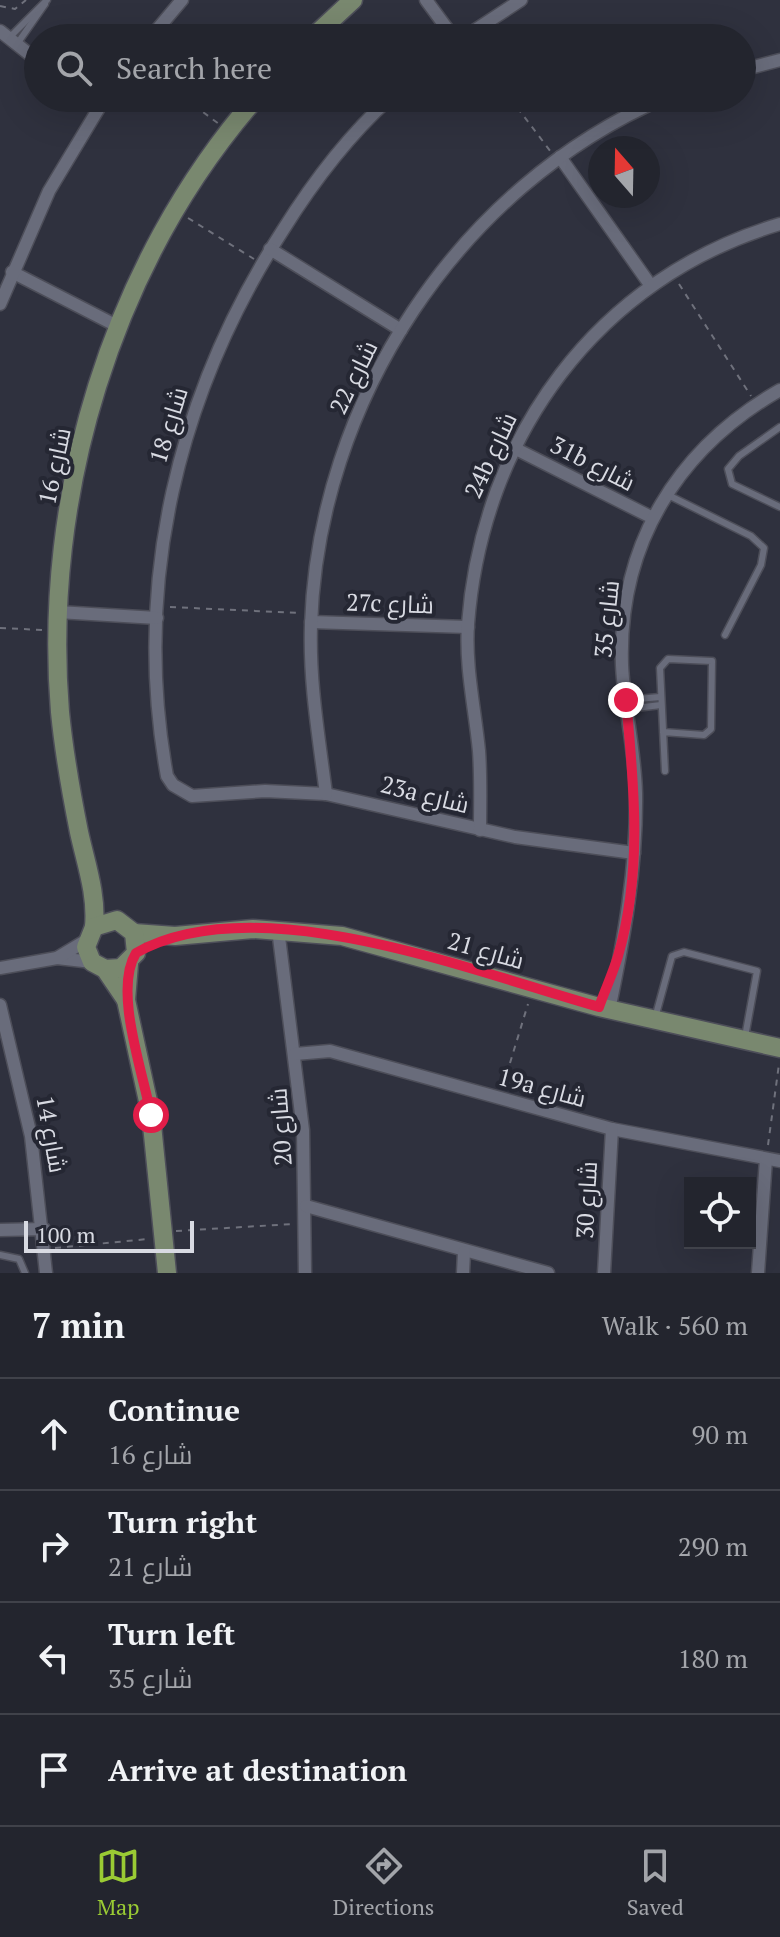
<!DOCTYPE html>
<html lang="en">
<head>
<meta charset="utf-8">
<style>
	:root { --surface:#23252e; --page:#2f313a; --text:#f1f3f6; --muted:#a3a5aa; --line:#40424a; --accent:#9acb34 }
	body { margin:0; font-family:"PT Serif",Cairo,serif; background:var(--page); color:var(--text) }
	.controls { position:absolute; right:24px; bottom:24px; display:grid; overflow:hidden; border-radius:0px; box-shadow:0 8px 32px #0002 }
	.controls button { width:72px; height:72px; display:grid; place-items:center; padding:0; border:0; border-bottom:2px solid var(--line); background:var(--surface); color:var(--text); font:40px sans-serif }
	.compass { position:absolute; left:588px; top:136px; width:72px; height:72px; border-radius:50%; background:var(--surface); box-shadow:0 8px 32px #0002; rotate:340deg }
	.scale { position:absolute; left:24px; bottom:20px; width:170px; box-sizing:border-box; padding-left:8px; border:4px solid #d8dae2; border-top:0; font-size:22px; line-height:28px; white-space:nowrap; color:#d8dae2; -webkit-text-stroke:6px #252733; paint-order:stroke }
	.stop { position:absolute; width:24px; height:24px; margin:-18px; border:6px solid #e11d48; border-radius:50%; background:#fff }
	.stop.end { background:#e11d48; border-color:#fff; box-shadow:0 2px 8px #0008 }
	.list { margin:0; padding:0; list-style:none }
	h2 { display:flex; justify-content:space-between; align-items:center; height:104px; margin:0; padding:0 32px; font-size:34px }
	h2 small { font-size:26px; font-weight:400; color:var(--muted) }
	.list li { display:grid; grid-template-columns:52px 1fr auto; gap:24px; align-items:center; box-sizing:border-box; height:112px; padding:0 32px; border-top:2px solid var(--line) }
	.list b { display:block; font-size:30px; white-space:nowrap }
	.list p { margin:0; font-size:26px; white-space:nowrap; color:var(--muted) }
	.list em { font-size:26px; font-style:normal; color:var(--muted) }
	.icon { flex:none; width:44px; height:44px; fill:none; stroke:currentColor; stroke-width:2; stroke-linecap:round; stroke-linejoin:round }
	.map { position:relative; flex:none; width:780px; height:1273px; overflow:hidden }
	.search { position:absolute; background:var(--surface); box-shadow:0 8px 32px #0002; left:24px; right:24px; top:24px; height:88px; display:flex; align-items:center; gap:20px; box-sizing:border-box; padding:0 28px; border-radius:44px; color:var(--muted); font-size:30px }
	.sheet { height:552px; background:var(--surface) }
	nav { display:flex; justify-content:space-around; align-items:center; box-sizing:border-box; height:112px; border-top:2px solid var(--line); background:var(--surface); font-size:22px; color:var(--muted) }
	nav a { display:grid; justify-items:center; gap:4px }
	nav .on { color:var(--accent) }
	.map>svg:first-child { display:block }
</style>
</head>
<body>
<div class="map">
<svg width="780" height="1273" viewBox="0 0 780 1273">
	<rect width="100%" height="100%" fill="#2f313e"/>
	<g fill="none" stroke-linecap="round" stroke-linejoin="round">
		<defs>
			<g id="lane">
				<path d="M10 37 47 0"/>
				<path d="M17 44 45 4"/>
				<path d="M780 427 739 456 728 469 732 484 780 507"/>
				<path d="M666 494 751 536 764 548 761 565 725 635"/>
				<path d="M626 700 660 697"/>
				<path d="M627 709 661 705"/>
				<path d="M663 732 704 735 711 729 712 661 668 659 660 668 665 771"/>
				<path d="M655 1018 672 956 684 952 757 971 745 1037"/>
				<path d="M0 1255 19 1259 25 1273"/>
			</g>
			<g id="street">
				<path d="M426 0 454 38"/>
				<path d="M0 31 38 61"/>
				<path d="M150 38 182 0"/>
				<path d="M463 38 521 0"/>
				<path d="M742 70 780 60"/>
				<path d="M83 98 97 110"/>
				<path d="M390 98C348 136 313 182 283 230 178 393 132 583 167 776L173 785 192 796 265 791 326 794 515 837 634 853"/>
				<path d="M560 157 651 286"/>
				<path d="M270 249 401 330"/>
				<path d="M12 272 119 327"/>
				<path d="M0 304 49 191 105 98"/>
				<path d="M514 448 653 518"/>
				<path d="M58 612 157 618"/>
				<path d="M311 622 468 627"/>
				<path d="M326 794C319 738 309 682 311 625 318 402 458 187 664 98"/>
				<path d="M480 830C480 804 481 778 479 751 475 709 465 667 468 624 482 437 597 278 780 224"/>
				<path d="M278 929 303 1130 305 1273"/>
				<path d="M57 958 92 962"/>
				<path d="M0 968 57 958 87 940"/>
				<path d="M0 1005 31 1136 46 1273"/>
				<path d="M609 1010C624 939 637 866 636 793 635 750 624 708 622 665 618 545 677 449 780 390"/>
				<path d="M295 1054 330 1051 612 1129 780 1161"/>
				<path d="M306 1206 548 1273"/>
				<path d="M0 1230 44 1229"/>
				<path d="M463 1273 464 1252"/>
				<path d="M604 1273 612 1129"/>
				<path d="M758 1273 766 1159"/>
			</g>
			<g id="secondary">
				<path d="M312 38 353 0"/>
				<path d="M94 927C97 894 86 864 79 832 71 792 64 753 60 712 42 496 112 263 256 98"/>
				<path d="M134 933 175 936 253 929 342 936 599 1007 780 1048"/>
				<path d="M129 964 126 1000 151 1115 167 1273"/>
				<path d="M105 969 121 968 136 953 134 933 117 920 94 927 86 947 92 962 105 969 126 1000"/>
			</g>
		</defs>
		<use href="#lane" stroke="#4d4e59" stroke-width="9"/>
		<use href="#street" stroke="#4d4e59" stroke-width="15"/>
		<use href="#secondary" stroke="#4d4e59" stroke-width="21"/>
		<g stroke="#6f717c" stroke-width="2" stroke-dasharray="6 6" stroke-linecap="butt">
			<path d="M0 6 15 9 26 0"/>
			<path d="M184 98 219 124"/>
			<path d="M510 98 551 152"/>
			<path d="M188 218 254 259"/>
			<path d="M679 284 751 396"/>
			<path d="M170 607 300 613"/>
			<path d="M0 628 43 630"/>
			<path d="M503 1086 528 1004"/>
			<path d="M768 1145 779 1064"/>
			<path d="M176 1231 293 1224"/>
			<path d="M55 1248 148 1239"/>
		</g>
		<use href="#lane" stroke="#696c7b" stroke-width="6"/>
		<use href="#street" stroke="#696c7b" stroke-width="12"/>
		<use href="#secondary" stroke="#79886f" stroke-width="18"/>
	</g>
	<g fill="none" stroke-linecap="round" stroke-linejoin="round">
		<path stroke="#e11d48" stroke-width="10" d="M151 1115C143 1072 113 990 136 953 257 885 474 972 599 1007 605 990 613 973 618 956 643 871 634 786 626 700"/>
	</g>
	<g text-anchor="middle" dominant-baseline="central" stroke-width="8" stroke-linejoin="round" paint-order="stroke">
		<g font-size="24" fill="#d8dae2" stroke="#252733">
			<text transform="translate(353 377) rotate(-64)">شارع 22</text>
			<text transform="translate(168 425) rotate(-73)">شارع 18</text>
			<text transform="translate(490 455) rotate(-65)">24b شارع</text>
			<text transform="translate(593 463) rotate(27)">31b شارع</text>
			<text transform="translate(54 466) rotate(-78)">شارع 16</text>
			<text transform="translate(390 603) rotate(2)">27c شارع</text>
			<text transform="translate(606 619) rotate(-84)">شارع 35</text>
			<text transform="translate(425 794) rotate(14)">23a شارع</text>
			<text transform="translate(486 950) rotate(16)">شارع 21</text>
			<text transform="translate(542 1087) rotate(15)">19a شارع</text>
			<text transform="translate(280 1127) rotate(-94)">شارع 20</text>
			<text transform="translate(52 1134) rotate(80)">شارع 14</text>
			<text transform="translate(586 1200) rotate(-87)">شارع 30</text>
		</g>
	</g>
</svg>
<div class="controls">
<button><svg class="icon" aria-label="locate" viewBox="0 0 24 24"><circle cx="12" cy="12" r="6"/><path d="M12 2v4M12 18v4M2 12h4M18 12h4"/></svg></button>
</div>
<svg class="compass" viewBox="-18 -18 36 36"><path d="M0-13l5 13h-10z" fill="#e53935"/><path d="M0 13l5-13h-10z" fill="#a3a5aa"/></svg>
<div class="scale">100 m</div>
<div class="stop" style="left:151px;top:1115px"></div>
<div class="stop end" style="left:626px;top:700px"></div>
<div class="search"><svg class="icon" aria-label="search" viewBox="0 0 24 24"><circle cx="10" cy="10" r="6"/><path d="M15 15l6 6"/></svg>Search here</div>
</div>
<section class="sheet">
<h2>7 min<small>Walk · 560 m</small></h2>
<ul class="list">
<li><svg class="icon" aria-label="ahead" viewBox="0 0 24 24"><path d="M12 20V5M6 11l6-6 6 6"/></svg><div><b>Continue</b><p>شارع 16</p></div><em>90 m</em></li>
<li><svg class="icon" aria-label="right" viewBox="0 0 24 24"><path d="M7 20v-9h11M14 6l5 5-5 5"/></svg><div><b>Turn right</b><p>شارع 21</p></div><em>290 m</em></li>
<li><svg class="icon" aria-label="left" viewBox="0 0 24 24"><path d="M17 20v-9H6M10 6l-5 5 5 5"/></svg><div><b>Turn left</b><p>شارع 35</p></div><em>180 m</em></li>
<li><svg class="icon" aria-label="arrive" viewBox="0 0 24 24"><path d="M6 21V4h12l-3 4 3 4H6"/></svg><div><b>Arrive at destination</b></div></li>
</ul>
</section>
<nav>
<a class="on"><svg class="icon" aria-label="map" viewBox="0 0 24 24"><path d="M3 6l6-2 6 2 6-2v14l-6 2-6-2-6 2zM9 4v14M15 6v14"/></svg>Map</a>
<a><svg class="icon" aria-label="directions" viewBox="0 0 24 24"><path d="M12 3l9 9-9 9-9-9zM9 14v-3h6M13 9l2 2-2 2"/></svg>Directions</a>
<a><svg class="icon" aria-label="saved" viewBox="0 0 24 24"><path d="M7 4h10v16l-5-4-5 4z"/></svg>Saved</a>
</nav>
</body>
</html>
